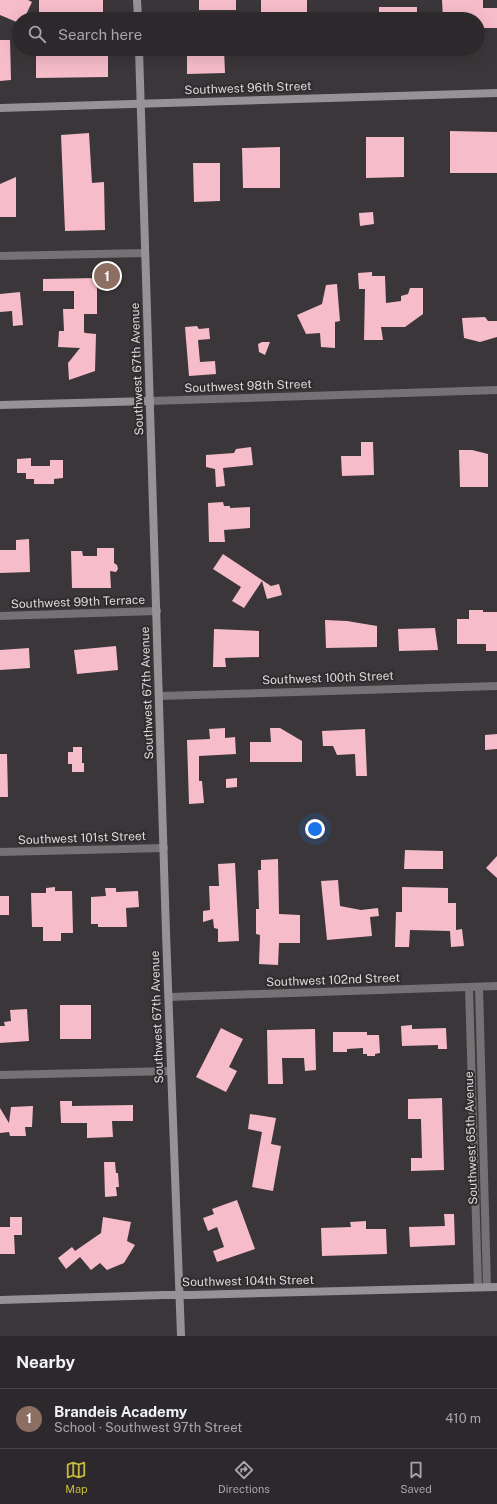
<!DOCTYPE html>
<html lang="en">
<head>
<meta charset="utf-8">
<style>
	:root { --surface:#2c282b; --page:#343033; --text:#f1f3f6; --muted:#a6a6a9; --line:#484447; --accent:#c8bb3b }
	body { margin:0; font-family:"Public Sans",sans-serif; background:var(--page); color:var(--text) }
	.you { position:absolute; left:315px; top:829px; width:14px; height:14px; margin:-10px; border:3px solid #fff; border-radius:50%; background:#1a73e8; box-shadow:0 0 0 6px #1a73e833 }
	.badge { display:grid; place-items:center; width:26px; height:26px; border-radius:50%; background:var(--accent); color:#fff; font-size:13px; font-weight:700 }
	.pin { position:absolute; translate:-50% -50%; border:2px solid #fff; box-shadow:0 1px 4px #0006 }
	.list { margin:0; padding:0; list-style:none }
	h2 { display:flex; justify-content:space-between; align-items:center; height:52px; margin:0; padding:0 16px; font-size:17px }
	h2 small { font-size:13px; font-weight:400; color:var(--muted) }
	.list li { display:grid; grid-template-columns:26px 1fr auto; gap:12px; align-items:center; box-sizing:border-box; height:60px; padding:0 16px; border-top:1px solid var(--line) }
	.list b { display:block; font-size:15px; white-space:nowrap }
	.list p { margin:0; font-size:13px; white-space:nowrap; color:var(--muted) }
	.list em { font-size:13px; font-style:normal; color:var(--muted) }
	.icon { flex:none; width:22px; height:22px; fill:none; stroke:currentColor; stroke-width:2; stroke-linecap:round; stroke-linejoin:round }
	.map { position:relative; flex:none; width:497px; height:1336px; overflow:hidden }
	.search { position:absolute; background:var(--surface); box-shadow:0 4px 16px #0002; left:12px; right:12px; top:12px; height:44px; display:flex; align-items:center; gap:10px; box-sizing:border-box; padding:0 14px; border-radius:22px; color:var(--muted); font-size:15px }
	.sheet { height:112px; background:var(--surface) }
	nav { display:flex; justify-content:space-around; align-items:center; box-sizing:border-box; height:56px; border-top:1px solid var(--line); background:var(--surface); font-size:11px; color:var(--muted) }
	nav a { display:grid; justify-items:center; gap:2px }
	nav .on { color:var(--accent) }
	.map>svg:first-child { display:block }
</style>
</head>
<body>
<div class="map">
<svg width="497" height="1336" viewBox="0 0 497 1336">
	<rect width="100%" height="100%" fill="#3a3639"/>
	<g fill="#f7bcca">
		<path d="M0 0H28L32 2 24 19H19V23L0 15Z"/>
		<rect x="39" y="0" width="64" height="18"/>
		<rect x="199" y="0" width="37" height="10"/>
		<rect x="261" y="0" width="46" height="19"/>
		<path d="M442 0H483V8H497V28H478V19H443Z"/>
		<rect x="379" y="7" width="38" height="12"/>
		<path d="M0 40H10L11 80 0 81Z"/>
		<path d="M36 49H108V77L36 78Z"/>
		<path d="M187 49H224L225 73 187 74Z"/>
		<path d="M450 131 497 132V173H450Z"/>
		<path d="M89 133 92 183 104 182 105 230 65 231 61 135Z"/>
		<path d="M366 137H404V177L366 178Z"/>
		<path d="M280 147V188H243L242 148Z"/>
		<path d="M193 163H220V201L194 202Z"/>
		<path d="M16 177V217H0V184Z"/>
		<path d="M373 212 374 224 360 226 359 213Z"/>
		<path d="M372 272V276H385L386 303 401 301V296L408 294 410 288H423V314L405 327H381L383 340H364L365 289H359L358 273Z"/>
		<path d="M97 278V314H84V332L85 333 96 334 95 371 69 380 68 363 80 348 58 347 59 331H64L63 309H74V291H43V279Z"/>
		<path d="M337 284 340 321 335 322V348L321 347 320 333 306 334 297 315 322 304 326 285Z"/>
		<path d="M20 292 23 325 13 326 12 311 0 312V294Z"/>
		<path d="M485 317 488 321H497V337L480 342 464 338 462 318Z"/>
		<path d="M197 326 199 329 209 328 210 339 198 340 200 362 215 361 216 374 189 376 185 327Z"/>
		<path d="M262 342H270L265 355 259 352 258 344Z"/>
		<path d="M361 442H373L374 475 342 476 341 456H361Z"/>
		<path d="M251 447 253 465 223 468 225 486 216 487 215 469 206 467V455L234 453 236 449Z"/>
		<path d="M459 450H472L488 454V487H460Z"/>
		<path d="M31 458V466H50V460H63V478L54 479V484H34V479H26V473H17V459Z"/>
		<path d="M223 502 224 506H230V508L250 507V528L224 530 225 542H209L208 503Z"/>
		<path d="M29 539 30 572 0 573V550H16V540Z"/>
		<path d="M97 548H114V563L117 565 118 569 116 572 110 571 111 588H72L71 551H82L83 556H97Z"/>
		<path d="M223 554 271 586 279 584 282 595 267 599 262 581 244 608 232 601 241 587 213 569Z"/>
		<path d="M469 610H483V612H497V651H486V644H457V619H469Z"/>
		<path d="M325 620 347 621 377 626V647L326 648Z"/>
		<path d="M435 628 438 650 399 651 398 629Z"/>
		<path d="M214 629 259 631V657L225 658 226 667H213Z"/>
		<path d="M116 646 118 670 77 674 74 650Z"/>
		<path d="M29 648 30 668 0 670V650Z"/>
		<path d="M225 728V738L235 737 236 754 199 756V781H202L204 803 189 804 187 740 210 739 209 729Z"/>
		<path d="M270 728H280L302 741V762H250V742H271Z"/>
		<path d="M365 729 367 776H356L355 754 337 755 333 746H323L322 731Z"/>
		<path d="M497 734V749L485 750V735Z"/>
		<path d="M73 747H82V763H84V772H72V764H68V752H73Z"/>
		<path d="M0 754H7L8 797H0Z"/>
		<path d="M237 778V787L226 788V779Z"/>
		<path d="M405 850 443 851V869H404Z"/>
		<path d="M497 856V878L486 868Z"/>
		<path d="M278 859 279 914 300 915V943H279L278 965 259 964 260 935 256 934V909H259L258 870H261V860Z"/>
		<path d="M235 863 239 941 218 942V929L214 928 213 919 203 922V911L210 910 209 886H219L218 864Z"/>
		<path d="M338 880 340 906 361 910 378 908 379 916 370 917 372 936 327 940 321 881Z"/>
		<path d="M55 887V891H72L73 933H61V941H43V927H32L31 893H46V888Z"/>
		<path d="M402 887 448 888V903H456V930L462 929 464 946 451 947 450 931 410 930 409 947H395L396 912H402Z"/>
		<path d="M105 888H116V892L138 891 139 907 126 908 127 927H98V924H91V897L106 896Z"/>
		<rect x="0" y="896" width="9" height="19"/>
		<rect x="60" y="1005" width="31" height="34"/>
		<path d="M27 1009 29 1041 0 1043V1026H5L4 1022 11 1021 10 1010Z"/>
		<path d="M412 1025V1029L446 1028 447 1049H438V1045L402 1046 401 1026Z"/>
		<path d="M221 1028 243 1039 229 1067 237 1071 226 1092 196 1077Z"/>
		<path d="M315 1029 316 1070 305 1071 304 1058H282L283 1084H268L267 1030Z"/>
		<path d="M333 1032H367V1035H379L380 1053 375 1054V1056H367V1054H363V1048L347 1049V1052H333Z"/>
		<path d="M442 1098 444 1170 411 1171V1158H422L421 1119H408V1099Z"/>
		<path d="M60 1101H72V1106L133 1105V1121H112L113 1137 87 1138V1123H61Z"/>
		<path d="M33 1106 32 1127H25L26 1136H10L9 1132 0 1133V1108L9 1123 11 1107Z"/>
		<path d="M250 1114 276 1118 271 1144 281 1146 273 1191 252 1187 262 1132 248 1129Z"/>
		<path d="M104 1162H115L116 1173H118L119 1187H116L117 1196 105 1197Z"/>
		<path d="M237 1200 255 1249 217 1262 213 1251 224 1247 217 1227 208 1231 203 1218 214 1214 212 1209Z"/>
		<path d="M444 1214H454L455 1245 410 1247 409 1227 445 1226Z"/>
		<path d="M10 1217H22V1235H14L15 1254H0V1227H10Z"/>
		<path d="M103 1217 131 1222 127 1241 135 1245 124 1263 107 1270 100 1263 91 1270 80 1257 66 1269 58 1258 72 1247 75 1251 101 1233Z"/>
		<path d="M366 1221V1229H386L387 1254 322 1256 321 1228 351 1227 350 1222Z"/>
	</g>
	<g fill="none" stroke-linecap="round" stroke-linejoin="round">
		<g stroke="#747274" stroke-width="8">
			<path d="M0 256 145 253"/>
			<path d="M150 401 497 390"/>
			<path d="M0 616 157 611"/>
			<path d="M159 696 497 686"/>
			<path d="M0 852 164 848"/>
			<path d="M479 987 487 1287"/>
			<path d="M469 988 478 1287"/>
			<path d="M169 997 497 986"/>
			<path d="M0 1075 171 1071"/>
		</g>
		<g stroke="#959396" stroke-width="8">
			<path d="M137 0 138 19"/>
			<path d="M139 49 166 933 181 1336"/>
			<path d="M0 108 497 93"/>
			<path d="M0 405 150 401"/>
			<path d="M0 1300 164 1295H191L497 1287"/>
		</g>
	</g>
	<g text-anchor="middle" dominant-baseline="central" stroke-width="4" stroke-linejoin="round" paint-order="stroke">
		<g font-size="12" fill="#dcd9db" stroke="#302c2f">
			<text transform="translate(248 88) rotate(-2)">Southwest 96th Street</text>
			<text transform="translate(137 369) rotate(-92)">Southwest 67th Avenue</text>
			<text transform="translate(248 386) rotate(-2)">Southwest 98th Street</text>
			<text transform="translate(78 602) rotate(-2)">Southwest 99th Terrace</text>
			<text transform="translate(328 678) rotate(-2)">Southwest 100th Street</text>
			<text transform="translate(147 693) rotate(-92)">Southwest 67th Avenue</text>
			<text transform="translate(82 838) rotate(-2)">Southwest 101st Street</text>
			<text transform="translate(333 980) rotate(-2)">Southwest 102nd Street</text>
			<text transform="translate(157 1017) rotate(-92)">Southwest 67th Avenue</text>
			<text transform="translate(471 1138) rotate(-92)">Southwest 65th Avenue</text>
			<text transform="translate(248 1281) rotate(-1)">Southwest 104th Street</text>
		</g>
	</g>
</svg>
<div class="you"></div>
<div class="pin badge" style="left:107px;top:276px;background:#8d6e63">1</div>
<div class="search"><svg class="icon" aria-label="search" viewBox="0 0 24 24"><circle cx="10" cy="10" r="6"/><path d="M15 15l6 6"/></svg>Search here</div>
</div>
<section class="sheet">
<h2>Nearby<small></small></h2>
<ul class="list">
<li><span class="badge" style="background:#8d6e63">1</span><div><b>Brandeis Academy</b><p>School · Southwest 97th Street</p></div><em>410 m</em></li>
</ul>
</section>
<nav>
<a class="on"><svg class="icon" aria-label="map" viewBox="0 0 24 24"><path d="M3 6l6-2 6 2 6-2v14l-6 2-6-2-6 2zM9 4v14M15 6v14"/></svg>Map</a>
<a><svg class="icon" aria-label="directions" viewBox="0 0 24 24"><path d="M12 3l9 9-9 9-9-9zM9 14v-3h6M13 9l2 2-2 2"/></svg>Directions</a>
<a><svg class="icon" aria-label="saved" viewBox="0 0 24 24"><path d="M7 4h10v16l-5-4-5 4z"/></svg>Saved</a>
</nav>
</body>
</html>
